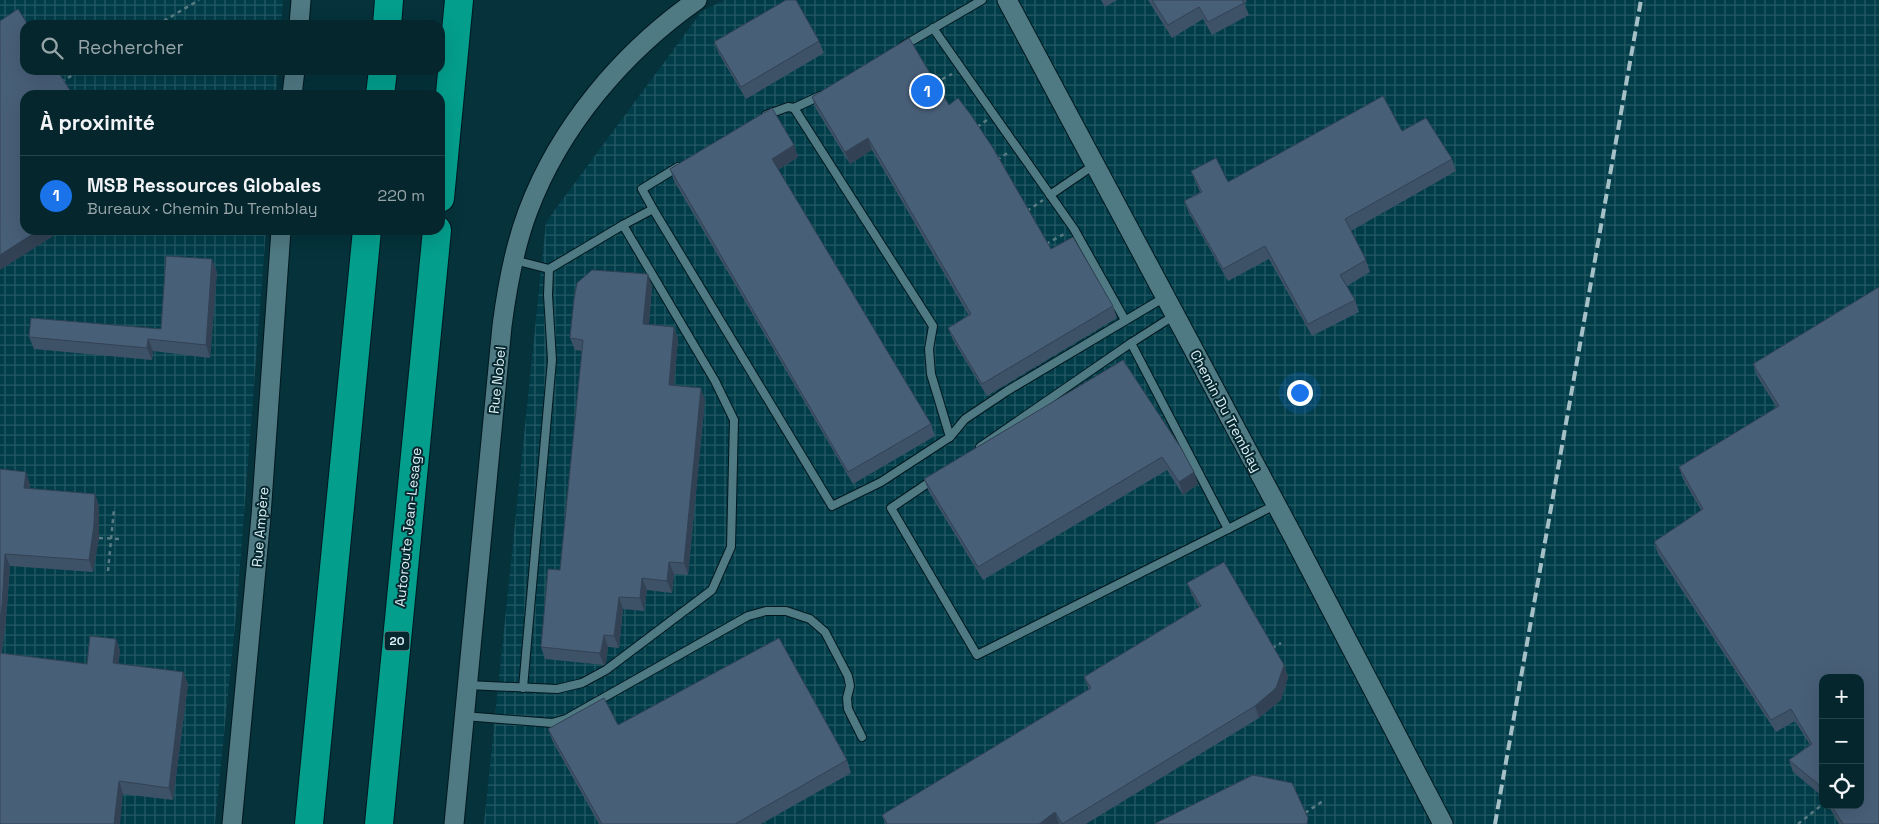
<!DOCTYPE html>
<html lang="fr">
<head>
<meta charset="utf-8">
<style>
	:root { --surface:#04262c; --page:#123238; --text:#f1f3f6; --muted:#97a5a9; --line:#254348; --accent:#1a73e8 }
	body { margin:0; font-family:"Space Grotesk",sans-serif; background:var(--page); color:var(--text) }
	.controls { position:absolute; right:15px; bottom:15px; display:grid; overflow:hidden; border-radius:10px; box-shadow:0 5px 20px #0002 }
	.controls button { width:45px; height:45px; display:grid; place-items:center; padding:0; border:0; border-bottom:1px solid var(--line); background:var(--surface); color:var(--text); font:25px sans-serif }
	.you { position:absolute; left:1299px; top:392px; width:18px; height:18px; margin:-12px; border:4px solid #fff; border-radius:50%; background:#1a73e8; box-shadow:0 0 0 8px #1a73e833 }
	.badge { display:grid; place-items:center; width:32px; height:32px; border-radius:50%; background:var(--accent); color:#fff; font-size:16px; font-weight:700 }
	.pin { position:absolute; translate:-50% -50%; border:2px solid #fff; box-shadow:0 1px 5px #0006 }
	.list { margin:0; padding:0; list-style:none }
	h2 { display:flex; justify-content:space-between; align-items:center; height:65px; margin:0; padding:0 20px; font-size:21px }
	h2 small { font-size:16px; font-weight:400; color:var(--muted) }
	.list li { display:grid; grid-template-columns:32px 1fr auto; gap:15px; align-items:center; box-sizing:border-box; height:80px; padding:0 20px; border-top:1px solid var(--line) }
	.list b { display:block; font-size:19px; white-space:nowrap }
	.list p { margin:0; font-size:16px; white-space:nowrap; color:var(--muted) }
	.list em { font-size:16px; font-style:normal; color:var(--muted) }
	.icon { flex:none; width:28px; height:28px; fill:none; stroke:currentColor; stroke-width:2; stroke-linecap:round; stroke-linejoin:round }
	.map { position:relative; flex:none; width:1879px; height:824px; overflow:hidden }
	.search { position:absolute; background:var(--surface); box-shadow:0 5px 20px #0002; left:20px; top:20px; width:425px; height:55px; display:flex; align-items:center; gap:12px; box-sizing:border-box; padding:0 18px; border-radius:15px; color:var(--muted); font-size:19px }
	.panel { position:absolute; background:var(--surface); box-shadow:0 5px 20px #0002; left:20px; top:90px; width:425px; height:145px; border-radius:15px }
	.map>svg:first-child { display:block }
</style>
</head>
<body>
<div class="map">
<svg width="1879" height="824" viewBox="0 0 1879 824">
	<defs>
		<pattern id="industrial-grid" width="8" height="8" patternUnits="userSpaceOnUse" patternTransform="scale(1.25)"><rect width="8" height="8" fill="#003d49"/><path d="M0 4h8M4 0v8" fill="none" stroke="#255964"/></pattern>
	</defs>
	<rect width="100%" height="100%" fill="#05323b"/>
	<g fill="url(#industrial-grid)" fill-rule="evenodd">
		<path d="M0 0H283L281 25H25V70H278L276 95H25V230H266L237 605 215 824H0Z"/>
		<path d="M725 0H1879V824H484L546 222 702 11ZM1823 678H1860V805H1823Z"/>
	</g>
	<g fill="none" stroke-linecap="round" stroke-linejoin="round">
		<defs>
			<g id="service">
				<path d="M933 28 1074 229 1125 320"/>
				<path d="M903 46 982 0"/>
				<path d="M794 108 820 96"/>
				<path d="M1050 195 1094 165"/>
				<path d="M653 209 642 189 678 167"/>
				<path d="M623 225 653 209 832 506 881 482 950 437 931 374 929 349 933 326 794 108 788 107 766 115"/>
				<path d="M1175 315 1131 343 1228 529 1275 505"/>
				<path d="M950 437 965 419 1007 391 1165 297"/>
				<path d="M980 447 1131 343"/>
				<path d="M934 479 891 508 977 655 1228 529"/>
				<path d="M467 685 557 689 582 683 606 670 712 590 731 547 734 420 715 381 623 225 549 269 514 260"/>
				<path d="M523 688 552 360 548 295 549 269"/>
				<path d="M464 716 552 723 566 719 748 616 766 611H786L810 619 825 632 848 676 850 686 847 698 848 709 862 737"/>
			</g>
			<g id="tertiary">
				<path d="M1007 0 1293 536 1443 824"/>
				<path d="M299 25 301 0"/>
				<path d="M292 95 295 70"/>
				<path d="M232 824 261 516 281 230"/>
				<path d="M454 824 502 326C507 287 514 248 528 211 560 126 623 52 697 0"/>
			</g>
			<g id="motorway">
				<path d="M387 25 389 0"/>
				<path d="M380 95 383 70"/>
				<path d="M440 198 459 0"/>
				<path d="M309 824 367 230"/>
				<path d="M379 824 437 230"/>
			</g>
		</defs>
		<use href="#service" stroke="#00181f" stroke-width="10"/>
		<use href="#tertiary" stroke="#00181f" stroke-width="21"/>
		<use href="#motorway" stroke="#00181f" stroke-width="30"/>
		<g stroke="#587b83" stroke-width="2.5" stroke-dasharray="4 4" stroke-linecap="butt">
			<path d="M76 25 83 21"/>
			<path d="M157 25 199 0"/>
			<path d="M61 82 81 70"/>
			<path d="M935 83 952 74"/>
			<path d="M977 127 987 120"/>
			<path d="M997 160 1009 152"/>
			<path d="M1027 211 1043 200"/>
			<path d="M1046 244 1064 234"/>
			<path d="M99 538 121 539"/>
			<path d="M108 571 114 509"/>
			<path d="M1272 648 1281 643"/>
			<path d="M1305 813 1323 801"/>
			<path d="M1798 824 1823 804"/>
		</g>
		<use href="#service" stroke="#4f7983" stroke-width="8"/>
		<use href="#tertiary" stroke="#4f7983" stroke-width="19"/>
		<use href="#motorway" stroke="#049e8d" stroke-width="28"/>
		<path stroke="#a5c0c7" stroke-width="4" stroke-dasharray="10 5" stroke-linecap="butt" d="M1495 824 1641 0"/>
	</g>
	<g fill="#3e5267">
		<path d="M1101 0H1117L1105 7Z"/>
		<path d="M1148 0H1246L1247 2 1244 3 1249 15 1212 35 1203 19 1172 38Z"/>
		<path d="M819 41 824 53 746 99 719 54 714 42Z"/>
		<path d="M812 97 949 105 1051 249 1113 306 1117 318 987 396 953 340 948 328 969 316 872 150 850 164 816 109Z"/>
		<path d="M1402 131 1452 159 1456 171 1351 231 1366 260 1370 272 1347 286 1355 300 1359 312 1312 336 1269 259 1228 281 1189 213 1184 201 1200 192 1196 183 1191 171 1228 182Z"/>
		<path d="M794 145 798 157 778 170 931 424 935 436 853 484 674 181 670 169Z"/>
		<path d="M217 272 210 358 153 351 152 360 34 349 29 337 161 329Z"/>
		<path d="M652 286 649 324 674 327 678 339 674 385 705 400 688 575 674 574 672 593 647 590 644 611 623 609 619 648 608 647 606 663 604 665 545 659 541 647 560 570 582 351 575 350 570 338Z"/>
		<path d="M1879 287V824H1839L1828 805H1860L1823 678V797L1793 772 1789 760 1810 745 1795 721 1776 732 1658 554 1654 542 1701 510 1683 479 1679 467 1777 408 1757 376 1753 364Z"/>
		<path d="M1123 360 1194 472 1198 484 1183 495 1167 470 983 580 929 492 924 479Z"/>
		<path d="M0 469 30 484V489L95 494 99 506V538L93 572 10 566 6 619 2 653 87 664 116 639 120 651 118 664 183 672 188 684 173 800 123 794 0 824Z"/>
		<path d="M1187 583 1284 665 1288 677 1281 700 1259 718 1086 824H885L882 815 1089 690 1084 677 1199 607 1192 595Z"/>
		<path d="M548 729 847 760 851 773 761 824H599L553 742Z"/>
	</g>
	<g fill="#324254">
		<path d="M868 138 872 150 850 164 845 152Z"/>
		<path d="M794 145 798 157 776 171 772 159Z"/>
		<path d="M39 230H63L0 270V255Z"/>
		<path d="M212 259 217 272 210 358 206 345Z"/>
		<path d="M648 274 652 286 648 336 643 324Z"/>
		<path d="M674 327 678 339 673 397 669 385Z"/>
		<path d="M148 339 153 351 152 360 147 348Z"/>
		<path d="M701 388 705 400 688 575 684 563Z"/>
		<path d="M26 472 30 484 28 500 24 488Z"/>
		<path d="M1194 472 1198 484 1183 495 1179 482Z"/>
		<path d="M95 494 99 506V538L93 572 89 560Z"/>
		<path d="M5 554 10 566 6 619 0 665V621Z"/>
		<path d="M669 562 674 574 672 593 667 581Z"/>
		<path d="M642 578 647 590 644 611 640 598Z"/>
		<path d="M619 597 623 609 619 648 614 636Z"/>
		<path d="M604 635 608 647 606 663 604 665 599 653Z"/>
		<path d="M116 639 120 651 117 676 113 663Z"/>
		<path d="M1284 665 1288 677 1281 700 1259 718 1255 706Z"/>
		<path d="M183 672 188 684 173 800 169 788Z"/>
		<path d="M119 781 123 794 120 824H114Z"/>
		<path d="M1055 812 1059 824H1039Z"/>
	</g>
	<g fill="#485f78" stroke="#324254">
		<path d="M786 0H796L819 41 741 87 714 42Z"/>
		<path d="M1152 0H1242L1244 3 1208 22 1199 7 1168 25Z"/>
		<path d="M18 9 28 25H25V70H57L73 95H25V230H39L0 255V21Z"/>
		<path d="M909 38 949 105 958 98 971 115 993 148 1051 249 1073 237 1113 306 982 384 948 328 971 314 868 138 845 152 812 97Z"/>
		<path d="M1383 96 1402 131 1426 118 1452 159 1345 219 1366 260 1340 275 1355 300 1308 324 1265 246 1223 269 1184 201 1202 192 1191 171 1216 158 1228 182Z"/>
		<path d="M772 108 794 145 772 159 931 424 848 472 670 169Z"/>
		<path d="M166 256 212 259 206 345 148 339 147 348 29 337 31 318 161 329Z"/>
		<path d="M592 270 648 274 643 324 674 327 669 385 701 388 684 563 669 562 667 581 642 578 640 598 619 597 614 636 604 635 601 651 599 653 541 647 548 569 560 570 583 340 570 338 574 299 577 283Z"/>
		<path d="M1879 287V824H1843L1831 805H1860V678H1823V792L1818 784 1789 760 1812 744 1791 709 1771 720 1654 542 1703 509 1679 467 1779 406 1753 364Z"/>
		<path d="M1123 360 1181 448 1194 472 1179 482 1162 457 978 567 924 479Z"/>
		<path d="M0 469 26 472 24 488 95 494 94 525 89 560 5 554 2 606 0 621Z"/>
		<path d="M1224 562 1284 665 1276 688 1255 706 1062 824 1055 812 1039 824H887L882 815 1091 688 1084 677 1201 606 1187 583Z"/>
		<path d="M90 636 116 639 113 663 183 672 169 788 119 781 114 824H0V653L87 664Z"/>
		<path d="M779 638 847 760 735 824H602L548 729 604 698 618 725Z"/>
		<path d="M1253 775 1292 783 1308 818 1307 824H1154Z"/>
	</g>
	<g text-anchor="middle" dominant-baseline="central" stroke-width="4" stroke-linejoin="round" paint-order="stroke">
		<rect fill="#06272e" stroke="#9ab3b9" stroke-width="1" x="384.5" y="631.5" width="25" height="19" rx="4"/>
		<g font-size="12" font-weight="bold" fill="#daeff5">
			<text x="397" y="641">20</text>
		</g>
		<g font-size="14" fill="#daeff5" stroke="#06272e">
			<text transform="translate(497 380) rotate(-84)">Rue Nobel</text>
			<text transform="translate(1226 411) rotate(62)">Chemin Du Tremblay</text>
			<text transform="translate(260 527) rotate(-85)">Rue Ampère</text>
			<text transform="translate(408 527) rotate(-84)">Autoroute Jean-Lesage</text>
		</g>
	</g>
</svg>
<div class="controls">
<button>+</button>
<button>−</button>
<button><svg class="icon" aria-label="locate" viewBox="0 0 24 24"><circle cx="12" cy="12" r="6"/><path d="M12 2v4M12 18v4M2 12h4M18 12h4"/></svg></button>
</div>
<div class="you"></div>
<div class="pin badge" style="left:927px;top:91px">1</div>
<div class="search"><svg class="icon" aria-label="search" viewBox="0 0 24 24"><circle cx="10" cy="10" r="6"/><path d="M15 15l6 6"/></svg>Rechercher</div>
<section class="panel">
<h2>À proximité<small></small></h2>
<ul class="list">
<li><span class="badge">1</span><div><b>MSB Ressources Globales</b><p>Bureaux · Chemin Du Tremblay</p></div><em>220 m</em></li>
</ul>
</section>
</div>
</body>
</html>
